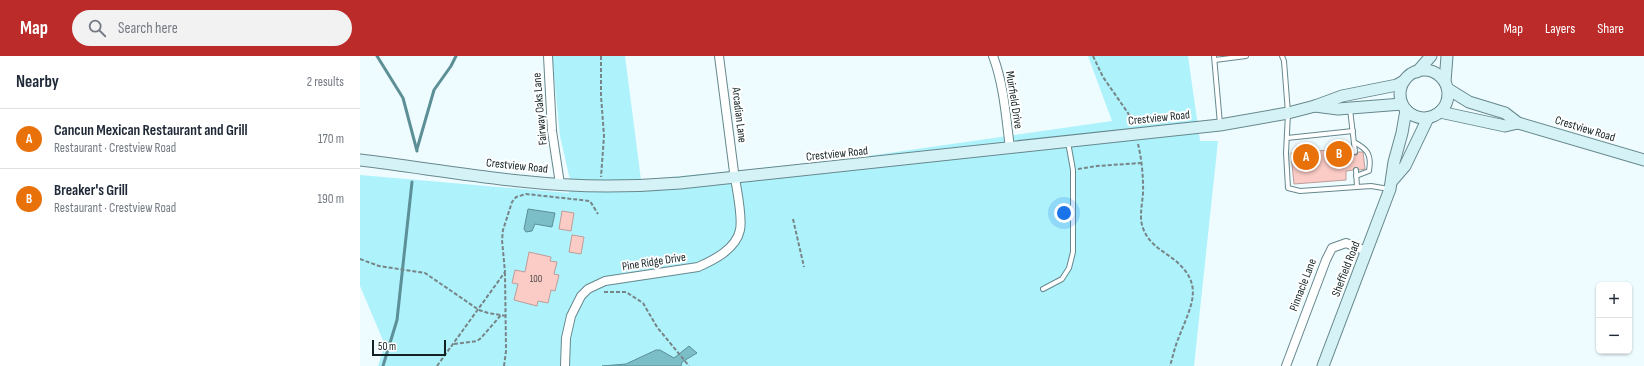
<!DOCTYPE html>
<html lang="en">
<head>
<meta charset="utf-8">
<style>
	:root { --surface:#fff; --page:#f2f2f3; --text:#1f2937; --muted:#747a83; --line:#e0e1e3; --accent:#ba2b29 }
	body { margin:0; font-family:"Sofia Sans Condensed",sans-serif; background:var(--page); color:var(--text) }
	.controls { position:absolute; right:12px; bottom:12px; display:grid; overflow:hidden; border-radius:6px; box-shadow:0 1px 3px #0004 }
	.controls button { width:36px; height:36px; display:grid; place-items:center; padding:0; border:0; border-bottom:1px solid var(--line); background:var(--surface); color:var(--text); font:20px sans-serif }
	.scale { position:absolute; left:12px; bottom:10px; width:74px; box-sizing:border-box; padding-left:4px; border:2px solid #132123; border-top:0; font-size:11px; line-height:14px; white-space:nowrap; color:#132123; -webkit-text-stroke:3px #fff; paint-order:stroke }
	.you { position:absolute; left:704px; top:157px; width:14px; height:14px; margin:-10px; border:3px solid #fff; border-radius:50%; background:#1a73e8; box-shadow:0 0 0 6px #1a73e833 }
	.badge { display:grid; place-items:center; width:26px; height:26px; border-radius:50%; background:var(--accent); color:#fff; font-size:13px; font-weight:700 }
	.pin { position:absolute; translate:-50% -50%; border:2px solid #fff; box-shadow:0 1px 4px #0006 }
	.list { margin:0; padding:0; list-style:none }
	h2 { display:flex; justify-content:space-between; align-items:center; height:52px; margin:0; padding:0 16px; font-size:17px }
	h2 small { font-size:13px; font-weight:400; color:var(--muted) }
	.list li { display:grid; grid-template-columns:26px 1fr auto; gap:12px; align-items:center; box-sizing:border-box; height:60px; padding:0 16px; border-top:1px solid var(--line) }
	.list b { display:block; font-size:15px; white-space:nowrap }
	.list p { margin:0; font-size:13px; white-space:nowrap; color:var(--muted) }
	.list em { font-size:13px; font-style:normal; color:var(--muted) }
	.icon { flex:none; width:22px; height:22px; fill:none; stroke:currentColor; stroke-width:2; stroke-linecap:round; stroke-linejoin:round }
	.map { position:relative; flex:none; width:1284px; height:310px; overflow:hidden }
	header { display:flex; align-items:center; gap:24px; box-sizing:border-box; height:56px; padding:0 20px; background:var(--accent); color:#fff }
	header strong { font-size:19px }
	nav { display:flex; gap:22px; margin-inline-start:auto; font-size:14px }
	.search { width:280px; height:36px; background:var(--page); display:flex; align-items:center; gap:10px; box-sizing:border-box; padding:0 14px; border-radius:22px; color:var(--muted); font-size:15px }
	main { display:flex }
	aside { flex:1; background:var(--surface) }
	.map>svg:first-child { display:block }
</style>
</head>
<body>
<header>
<strong>Map</strong>
<div class="search"><svg class="icon" aria-label="search" viewBox="0 0 24 24"><circle cx="10" cy="10" r="6"/><path d="M15 15l6 6"/></svg>Search here</div>
<nav><a>Map</a><a>Layers</a><a>Share</a></nav>
</header>
<main>
<aside>
<h2>Nearby<small>2 results</small></h2>
<ul class="list">
<li><span class="badge" style="background:#e8710a">A</span><div><b>Cancun Mexican Restaurant and Grill</b><p>Restaurant · Crestview Road</p></div><em>170 m</em></li>
<li><span class="badge" style="background:#e8710a">B</span><div><b>Breaker's Grill</b><p>Restaurant · Crestview Road</p></div><em>190 m</em></li>
</ul>
</aside>
<div class="map">
<svg width="1284" height="310" viewBox="0 0 1284 310">
	<rect width="100%" height="100%" fill="#eefcff"/>
	<path fill="#aef2fc" d="M192 0H265L281 124 480 104 752 65 728 0H828L840 85H858L834 310H18L25 289 0 230V119L209 137 210 124 200 80Z"/>
	<g fill="#7bbec7" stroke="#5c8f96">
		<path d="M168 153 195 157 192 171 175 168 172 175 166 176 164 173Z"/>
		<path d="M329 290 337 297 322 306 321 310H242L266 308 296 294H300L314 302Z"/>
	</g>
	<g fill="none" stroke-linecap="round" stroke-linejoin="round">
		<g stroke="#5c8f96" stroke-width="3">
			<path d="M17 0 43 42 57 95"/>
			<path d="M57 93 74 34 91 10 96 0"/>
			<path d="M23 310 37 264 52 126"/>
		</g>
	</g>
	<g fill="#fbcbc5" stroke="#bd9d99">
		<path d="M984 93V97L992 96 994 99H997L998 96H1003L1005 113 999 114 995 111 993 114 986 115V124L934 128 931 97Z"/>
		<path d="M202 155 214 157 211 175 199 173Z"/>
		<path d="M212 179 224 181 221 198 209 196Z"/>
		<path d="M169 196 191 201 190 205 197 206 194 218 199 219 195 235 191 234 188 247 178 245 177 250 154 244 158 228 152 227 155 214 165 216Z"/>
	</g>
	<g fill="none" stroke-linecap="round" stroke-linejoin="round">
		<defs>
			<g id="lane">
				<path d="M854 0 860 68"/>
				<path d="M922 0 924 5 928 57 926 97 928 132 940 135 1011 130 1029 133"/>
				<path d="M855 4 886 0"/>
				<path d="M990 53 995 96"/>
				<path d="M927 82 993 75"/>
				<path d="M994 86C1007 93 1012 98 1009 115L996 120"/>
				<path d="M996 114 997 131"/>
				<path d="M683 233 702 223 709 212 713 196V114L708 86"/>
			</g>
			<g id="street">
				<path d="M188 0 192 75 200 128"/>
				<path d="M633 0C644 29 646 62 650 92"/>
				<path d="M205 310 206 282 211 260 221 240 228 233 245 225 338 211C354 204 376 193 380 174 383 160 376 130 374 116 369 77 364 39 359 0"/>
				<path d="M926 310 966 204 972 192 986 187 1006 195"/>
			</g>
			<g id="secondary">
				<circle cx="1064" cy="38" r="24"/>
				<path d="M1057 16 1071 0"/>
				<path d="M1085 26 1087 0"/>
				<path d="M1088 33 1109 46 1145 57 1158 67 1284 104"/>
				<path d="M955 50 978 53 1042 48"/>
				<path d="M1080 56 1145 70 1158 67"/>
				<path d="M0 104C82 114 165 130 247 130 272 130 296 129 320 127L860 69 928 57 955 50 982 40 1037 29 1044 25"/>
				<path d="M1032 125 1045 110 1068 62"/>
				<path d="M963 310 1030 133 1034 106 1042 77 1046 54"/>
			</g>
		</defs>
		<use href="#lane" stroke="#66888d" stroke-width="6"/>
		<use href="#street" stroke="#66888d" stroke-width="10"/>
		<use href="#secondary" stroke="#66888d" stroke-width="13"/>
		<g stroke="#778587" stroke-width="2" stroke-dasharray="4 2" stroke-linecap="butt">
			<path d="M241 0V40L244 80 241 121"/>
			<path d="M733 0 743 21 768 57 773 68"/>
			<path d="M778 88C781 100 783 116 783 130 784 143 778 159 783 172 788 187 801 194 812 202 846 228 831 249 819 281 815 290 813 300 810 310"/>
			<path d="M718 113 737 110 781 107"/>
			<path d="M433 163 444 211"/>
			<path d="M0 203 19 210 65 217 119 254 128 257 146 260"/>
			<path d="M244 236H266L283 247 297 271 329 310"/>
			<path d="M94 288 117 285 121 282 141 259"/>
			<path d="M77 310 145 216 142 184 143 174 152 146 156 141 166 138 230 145 238 158"/>
			<path d="M144 310 146 295 145 217"/>
		</g>
		<use href="#lane" stroke="#fff" stroke-width="4"/>
		<use href="#street" stroke="#fff" stroke-width="8"/>
		<use href="#secondary" stroke="#d5f2f6" stroke-width="11"/>
	</g>
	<g text-anchor="middle" dominant-baseline="central" stroke-width="4" stroke-linejoin="round" paint-order="stroke">
		<g font-size="10" fill="#4d4c4c">
			<text x="176" y="223">100</text>
		</g>
		<g font-size="12" fill="#132123" stroke="#fff">
			<text transform="translate(654 44) rotate(81)">Muirfield Drive</text>
			<text transform="translate(180 53) rotate(-95)">Fairway Oaks Lane</text>
			<text transform="translate(379 59) rotate(83)">Arcadian Lane</text>
			<text transform="translate(799 62) rotate(-6)">Crestview Road</text>
			<text transform="translate(1225 73) rotate(17)">Crestview Road</text>
			<text transform="translate(477 98) rotate(-6)">Crestview Road</text>
			<text transform="translate(157 110) rotate(6)">Crestview Road</text>
			<text transform="translate(294 206) rotate(-9)">Pine Ridge Drive</text>
			<text transform="translate(986 213) rotate(-69)">Sheffield Road</text>
			<text transform="translate(943 229) rotate(-69)">Pinnacle Lane</text>
		</g>
	</g>
</svg>
<div class="controls">
<button>+</button>
<button>−</button>
</div>
<div class="scale">50 m</div>
<div class="you"></div>
<div class="pin badge" style="left:946px;top:101px;background:#e8710a">A</div>
<div class="pin badge" style="left:979px;top:98px;background:#e8710a">B</div>
</div>
</main>
</body>
</html>
